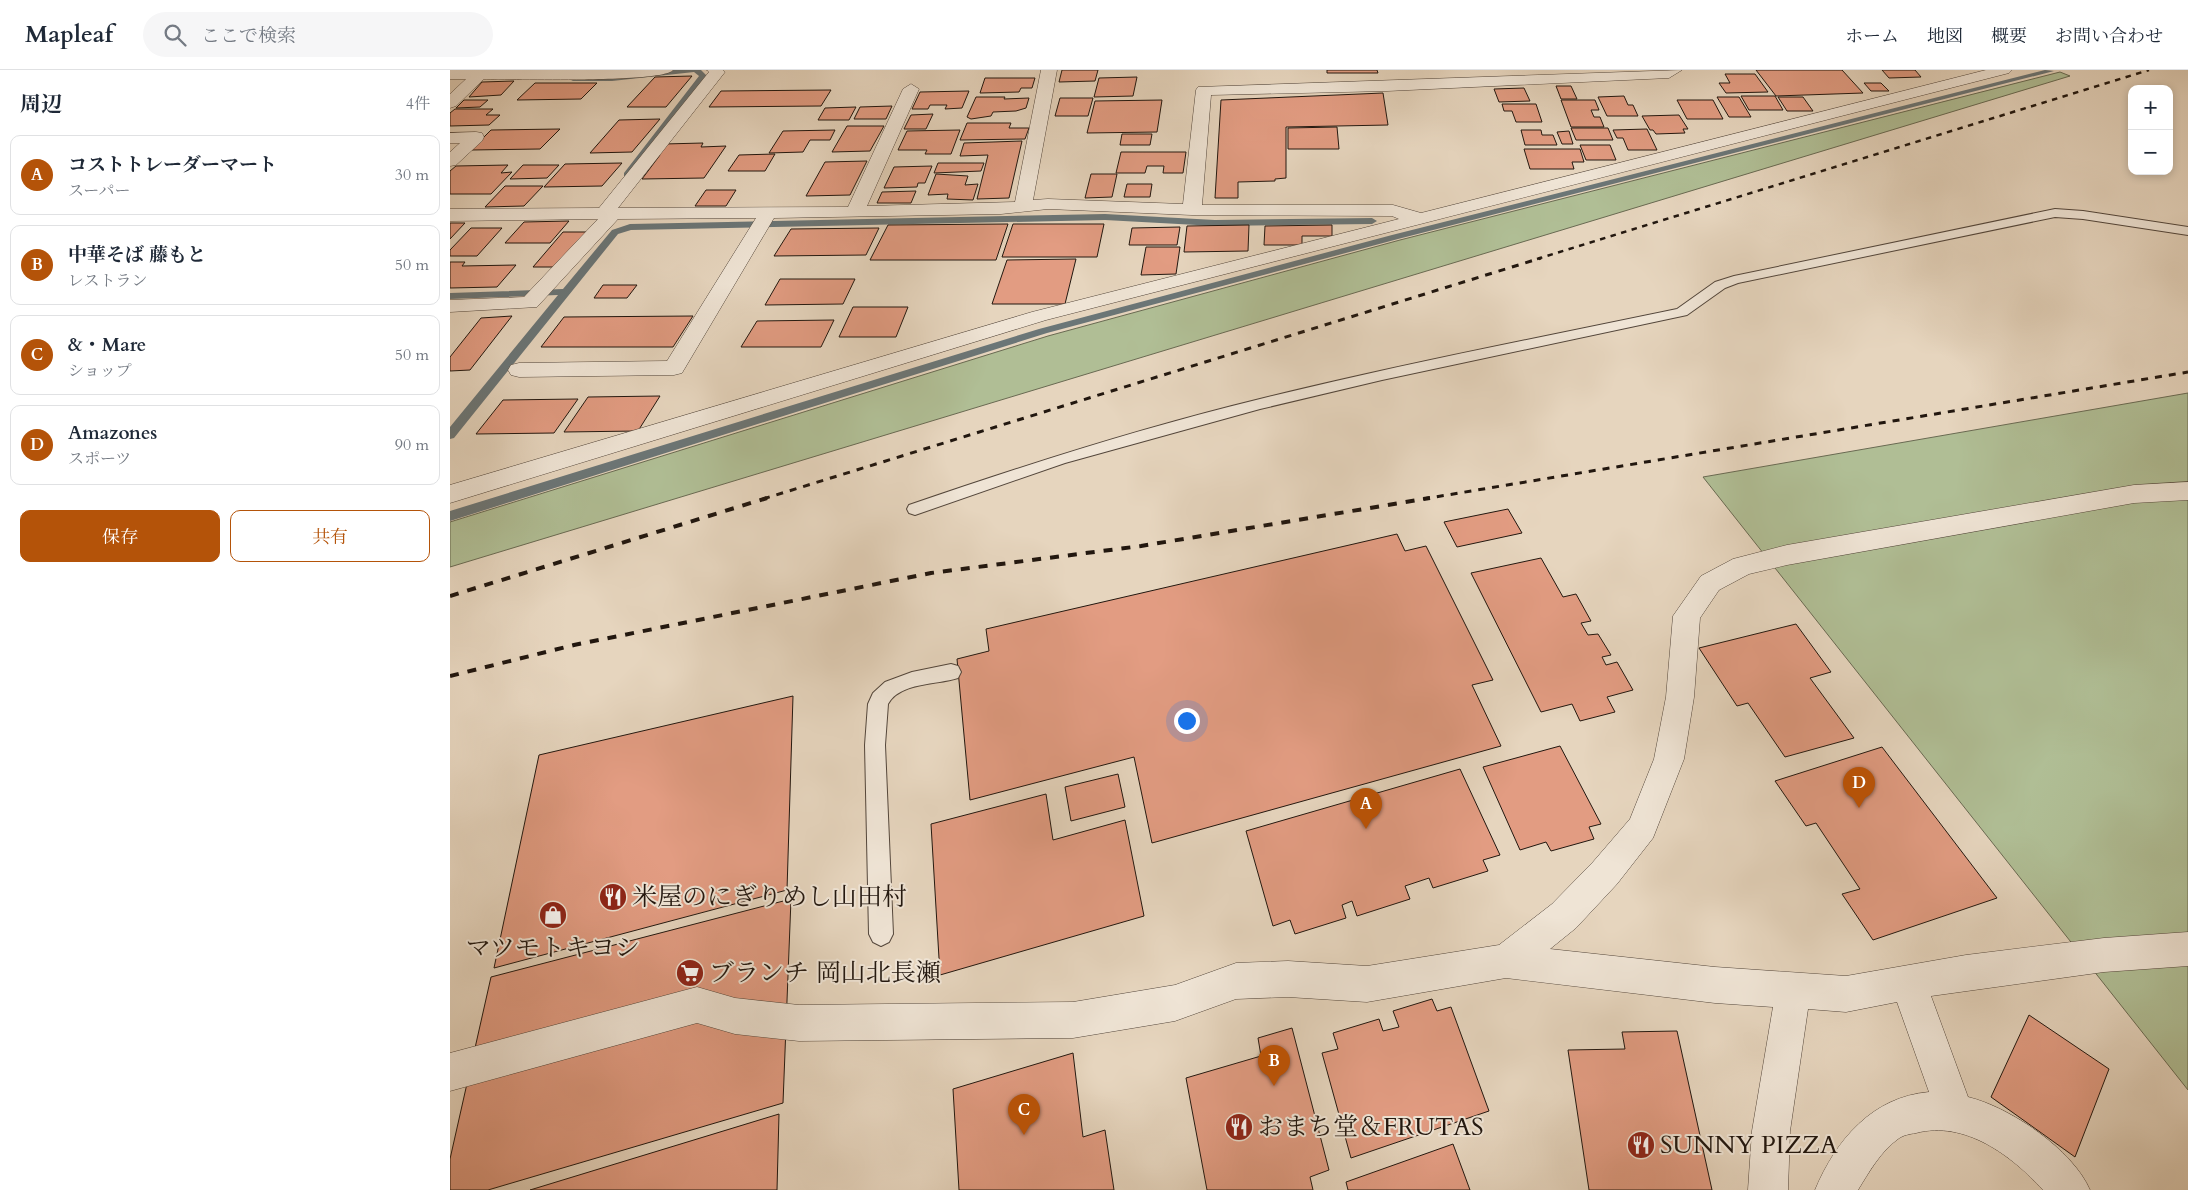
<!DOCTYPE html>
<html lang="ja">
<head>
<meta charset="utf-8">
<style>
	:root { --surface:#fff; --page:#f6f6f7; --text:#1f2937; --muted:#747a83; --line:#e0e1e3; --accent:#b45309 }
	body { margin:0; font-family:Cardo,"Noto Serif JP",serif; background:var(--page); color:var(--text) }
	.controls { position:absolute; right:15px; top:15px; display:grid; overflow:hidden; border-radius:10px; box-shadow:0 2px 8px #0003 }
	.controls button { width:45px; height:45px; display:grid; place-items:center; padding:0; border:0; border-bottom:1px solid var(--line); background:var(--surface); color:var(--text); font:25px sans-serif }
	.you { position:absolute; left:736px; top:650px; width:18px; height:18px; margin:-12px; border:4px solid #fff; border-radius:50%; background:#1a73e8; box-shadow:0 0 0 8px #1a73e833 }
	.badge { display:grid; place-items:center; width:32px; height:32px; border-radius:50%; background:var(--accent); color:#fff; font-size:16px; font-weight:700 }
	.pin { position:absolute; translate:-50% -41px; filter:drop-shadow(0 1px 2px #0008) }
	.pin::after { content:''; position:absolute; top:26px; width:18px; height:15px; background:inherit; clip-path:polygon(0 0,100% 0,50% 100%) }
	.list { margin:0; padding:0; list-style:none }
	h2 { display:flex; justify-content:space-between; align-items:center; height:65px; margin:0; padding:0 20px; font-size:21px }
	h2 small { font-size:16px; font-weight:400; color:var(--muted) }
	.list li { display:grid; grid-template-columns:32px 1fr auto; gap:15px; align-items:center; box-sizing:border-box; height:80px; margin:0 10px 10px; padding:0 10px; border:1px solid var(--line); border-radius:10px }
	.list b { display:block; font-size:19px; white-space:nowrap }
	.list p { margin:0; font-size:16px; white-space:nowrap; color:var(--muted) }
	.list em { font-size:16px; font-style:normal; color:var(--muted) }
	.actions { display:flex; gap:10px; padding:15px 20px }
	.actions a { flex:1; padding:11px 0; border:1px solid var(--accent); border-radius:10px; text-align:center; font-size:18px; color:var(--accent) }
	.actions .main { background:var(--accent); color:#fff }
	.icon { flex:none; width:28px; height:28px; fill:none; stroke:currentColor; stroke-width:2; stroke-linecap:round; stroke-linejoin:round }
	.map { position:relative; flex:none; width:1738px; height:1120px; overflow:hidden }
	header { display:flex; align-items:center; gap:30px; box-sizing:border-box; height:70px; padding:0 25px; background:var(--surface); border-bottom:1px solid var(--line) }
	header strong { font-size:24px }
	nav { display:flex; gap:28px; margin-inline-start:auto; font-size:18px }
	.search { width:350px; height:45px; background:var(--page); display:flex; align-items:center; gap:12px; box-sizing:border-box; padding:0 18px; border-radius:28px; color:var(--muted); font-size:19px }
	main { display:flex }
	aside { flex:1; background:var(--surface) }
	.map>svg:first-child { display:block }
</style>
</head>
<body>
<header>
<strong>Mapleaf</strong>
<div class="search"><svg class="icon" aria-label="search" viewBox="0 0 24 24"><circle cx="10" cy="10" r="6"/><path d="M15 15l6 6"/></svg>ここで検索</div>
<nav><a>ホーム</a><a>地図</a><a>概要</a><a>お問い合わせ</a></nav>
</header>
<main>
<aside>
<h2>周辺<small>4件</small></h2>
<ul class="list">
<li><span class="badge">A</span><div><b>コストトレーダーマート</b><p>スーパー</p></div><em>30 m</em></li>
<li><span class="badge">B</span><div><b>中華そば 藤もと</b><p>レストラン</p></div><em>50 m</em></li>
<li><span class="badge">C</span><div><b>&amp;・Mare</b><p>ショップ</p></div><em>50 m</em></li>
<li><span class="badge">D</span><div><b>Amazones</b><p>スポーツ</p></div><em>90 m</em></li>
</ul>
<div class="actions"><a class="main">保存</a><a>共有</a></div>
</aside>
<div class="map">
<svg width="1738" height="1120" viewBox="0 0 1738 1120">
	<rect width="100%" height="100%" fill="#e6d5be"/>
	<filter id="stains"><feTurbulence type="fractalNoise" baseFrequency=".004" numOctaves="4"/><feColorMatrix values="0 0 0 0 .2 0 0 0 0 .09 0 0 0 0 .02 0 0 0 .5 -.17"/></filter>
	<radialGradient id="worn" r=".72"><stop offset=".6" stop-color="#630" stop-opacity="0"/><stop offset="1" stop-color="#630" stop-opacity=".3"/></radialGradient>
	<g fill="#b0be95" stroke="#696a52">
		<path d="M1610 2 1620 6 0 497V452L598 266 950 170Z"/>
		<path d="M1738 323V1020L1253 407Z"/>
	</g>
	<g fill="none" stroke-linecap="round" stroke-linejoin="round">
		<g fill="#6b7677" fill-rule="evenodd">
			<path d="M223 0H251L257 6 180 107H174V103L249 6 244 2 162 11H123L119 9 123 7H162Z"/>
			<path d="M1595 0 1604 1 948 169 597 263 0 451V441L589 259 942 165Z"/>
			<path d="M655 144 765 150 922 148 927 151 922 154 765 156 655 150 181 160 168 164 4 368 0 369V357L108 225 0 229V223L113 219 162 160 180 154Z"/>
		</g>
	</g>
	<g fill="#e29c82" stroke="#22170f">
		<path d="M612 0H648L645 11 609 12Z"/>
		<path d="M877 0H927L928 3H877Z"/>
		<path d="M1306 0H1392L1413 23 1326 26Z"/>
		<path d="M1432 0H1465L1471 7 1439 8Z"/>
		<path d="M1275 4H1305L1318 22 1276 23 1269 13H1280Z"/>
		<path d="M242 6 216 37H177L205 7Z"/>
		<path d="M687 7 683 26 644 27 649 8Z"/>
		<path d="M535 8H585L582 18H571L569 22 530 23Z"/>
		<path d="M64 11 51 25 19 27 32 12Z"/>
		<path d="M85 13H147L131 29 67 30Z"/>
		<path d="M1414 13H1431L1439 21H1421Z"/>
		<path d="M1106 16H1121L1127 29H1111Z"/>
		<path d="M1074 18 1080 31 1049 32 1044 19Z"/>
		<path d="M381 20 371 36 259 37 271 21Z"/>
		<path d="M519 21 512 38 495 39 497 35H480L478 39H462L470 22Z"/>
		<path d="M933 23 938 55 836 57V108L825 109V111L788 112V128H765L771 30Z"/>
		<path d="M1174 26 1178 35H1183L1188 46H1157L1148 27Z"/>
		<path d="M1291 26H1325L1333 40H1299Z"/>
		<path d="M526 27H555L554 29 579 28 576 38 566 41 543 42 541 46 521 49 517 47Z"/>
		<path d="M1267 27H1289L1301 47H1279Z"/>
		<path d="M1328 27H1353L1363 41H1337Z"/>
		<path d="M610 28H643L638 46H605Z"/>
		<path d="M14 30H38L30 37 6 38Z"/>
		<path d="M712 30 707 62 637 63 645 31Z"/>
		<path d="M1111 30H1145L1149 40H1141L1144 47H1150L1154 57H1121Z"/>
		<path d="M1227 30H1263L1273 49H1237Z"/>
		<path d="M1052 34H1086L1092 52H1066L1062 41H1054Z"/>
		<path d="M442 36 436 49H404L410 37Z"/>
		<path d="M406 37 399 50H368L375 38Z"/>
		<path d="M5 39H43L36 45H50L39 55 0 56V43Z"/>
		<path d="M483 44 476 59H454L461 45Z"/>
		<path d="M1229 45 1238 59H1233L1235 63 1206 64 1203 60H1200L1192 46Z"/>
		<path d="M210 49 182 82 140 83 169 50Z"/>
		<path d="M517 53H561L559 58H579L575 69 510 70Z"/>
		<path d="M397 56H434L420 81 382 82Z"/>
		<path d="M887 57 889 79H838V58Z"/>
		<path d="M1121 58H1158L1163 70H1126Z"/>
		<path d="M110 59 90 79 21 80 41 60Z"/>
		<path d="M1197 59 1207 80H1178L1173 68H1167L1163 60Z"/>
		<path d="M385 60 380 70H360L353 82 319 83 333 61Z"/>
		<path d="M510 60 501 84H475L477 80H448L457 61Z"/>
		<path d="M1071 60H1091L1092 65H1103L1107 75H1075Z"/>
		<path d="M1119 61 1123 74H1112L1107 62Z"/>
		<path d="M672 64H702L700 75H670Z"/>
		<path d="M572 71 559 128 527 129 538 85 510 86 514 73Z"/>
		<path d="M253 73 251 77 276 76 254 108 192 109 210 85H206L214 74Z"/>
		<path d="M1130 75H1160L1166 90H1136Z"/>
		<path d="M1074 79H1130L1134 92H1122L1124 99H1080Z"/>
		<path d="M671 82H736L733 103H713L714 96H697L695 103H666Z"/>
		<path d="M325 84 315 101H278L289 85Z"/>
		<path d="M417 91 400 125 356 126 375 92Z"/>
		<path d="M172 93 152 116 94 117 115 94Z"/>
		<path d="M488 93H534L531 101 484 103Z"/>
		<path d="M58 95 51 103 62 102 41 124H0V101L6 96Z"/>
		<path d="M73 95H109L97 108 60 109Z"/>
		<path d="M482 96 475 113H468L467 117 434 118 444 97Z"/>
		<path d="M486 104 518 106 515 115 528 114 523 130 497 129 498 124 478 125Z"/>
		<path d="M641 104H667L662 127 635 128Z"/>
		<path d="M677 114H702L700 127H674Z"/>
		<path d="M55 116H93L74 136 35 137Z"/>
		<path d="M256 120H286L276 136H245Z"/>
		<path d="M466 121 461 133H427L432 122Z"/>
		<path d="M119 151 100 173H55L74 152Z"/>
		<path d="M0 153H15L0 169Z"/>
		<path d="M558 154 546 190H420L438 155Z"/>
		<path d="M563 154H654L647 187H552Z"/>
		<path d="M799 155 798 181 734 182 737 156Z"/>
		<path d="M882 155V166H852V175H814L815 156Z"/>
		<path d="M730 157 727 175H679L682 158Z"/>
		<path d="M21 158H52L27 186H0V180Z"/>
		<path d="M429 158 416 185 324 186 341 159Z"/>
		<path d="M113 162H138L109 197H83Z"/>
		<path d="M696 177H730L726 204 691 205Z"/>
		<path d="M626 189 615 234H542L557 190Z"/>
		<path d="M0 192H15L12 196 66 195 47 217 0 218Z"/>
		<path d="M330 209H405L393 234 315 235Z"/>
		<path d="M153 215H187L177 228H144Z"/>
		<path d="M403 237H458L446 267H389Z"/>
		<path d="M62 246 20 300 0 301V287L31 248Z"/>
		<path d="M243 246 223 277H91L114 247Z"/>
		<path d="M384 250 371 277H291L307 251Z"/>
		<path d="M210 326 188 361 114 362 138 327Z"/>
		<path d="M128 329 104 363 26 364 53 330Z"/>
		<path d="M1058 439 1072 463 1007 477 994 452Z"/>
		<path d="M947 464 955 481 976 476 1043 610 1022 615 1051 676 702 773 684 687 520 730 507 589 539 581 536 559Z"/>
		<path d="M1091 488 1113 527 1126 524 1141 551 1131 553 1138 565 1148 564 1161 585 1152 587 1156 595 1167 592 1183 620 1157 627 1165 642 1130 651 1122 634 1091 642 1021 503Z"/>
		<path d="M1346 554 1381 602 1360 608 1404 668 1335 687 1298 633 1287 636 1249 578Z"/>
		<path d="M343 626 337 820 44 898 89 685Z"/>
		<path d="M1110 676 1151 754 1139 757 1144 769 1101 781 1096 772 1070 780 1033 697Z"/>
		<path d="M1432 677 1547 828 1423 870 1392 824 1410 819 1366 753 1356 756 1325 711Z"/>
		<path d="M1010 699 1050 785 1033 790 1038 801 983 818 979 808 955 816 960 829 907 846 902 831 892 835 896 848 845 864 840 850 823 856 796 761Z"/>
		<path d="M668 704 675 737 621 751 615 717Z"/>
		<path d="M596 724 603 770 675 750 694 846 490 905 481 754Z"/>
		<path d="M341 829 333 1033 38 1120H0V1089L41 907Z"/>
		<path d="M982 929 987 941 1001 937 1039 1041 901 1088 872 983 888 979 883 963 929 949 933 961 949 957 943 941Z"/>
		<path d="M1579 945 1659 999 1625 1087 1541 1027Z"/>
		<path d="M842 958 879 1100 860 1107 863 1120H757L736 1008 811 986 808 968Z"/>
		<path d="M1227 961 1262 1120H1139L1118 980 1175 979 1172 962Z"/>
		<path d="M623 983 633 1067 655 1060 664 1120H509L503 1019Z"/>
		<path d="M329 1044 327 1120H80Z"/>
		<path d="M1003 1074 1020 1120H898L896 1112Z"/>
	</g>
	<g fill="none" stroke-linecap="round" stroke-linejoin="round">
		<defs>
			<g id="lane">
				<path d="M1605 139 1633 141 1738 157V165L1633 149 1605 147 1288 213 1275 218 1237 245 932 310 810 339 615 393 465 445 459 443 457 439 459 435C575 395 691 358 810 329 948 295 1088 268 1227 239L1265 212 1284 206Z"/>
				<path d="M501 594 508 596 511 602 508 608C487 615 450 612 438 634L435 675 443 864 439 872 431 876 423 872 419 864 415 675 418 634 423 623 435 612 462 602Z"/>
			</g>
			<g id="street">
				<path d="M0 0H223C214 13 59 9 34 9L6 36 0 38V24L16 9H0Z"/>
				<path d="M257 0H273L275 2 168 138 398 137 453 19 461 14 469 19 417 136 565 132 591 0H607L583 130 598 129 733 134 746 20 748 17 1232 0 1219 8 937 21 761 25 752 135H943L971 143 1536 0H1562L1559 3 596 250 0 433V415L582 242 949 149 942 146 742 145 598 139 551 144 324 148 232 303 224 305 69 307 61 305 58 300 61 295 69 293 217 291 306 148 168 149 87 237 0 242V230L74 227 148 149 0 151V139L149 138 259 2Z"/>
				<path d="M26 62 32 63 34 67 32 71 6 95 0 96V82L10 73H0V63Z"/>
				<path d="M1738 412V430L1684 433 1337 495 1299 504 1269 520 1250 548 1244 627 1234 689 1203 768 1167 814 1126 858 1100 879 1265 897 1396 906 1516 885 1654 868 1738 862V896L1654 902 1481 926 1518 1027C1560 1037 1623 1080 1640 1120H1593C1562 1086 1515 1050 1466 1063 1460 1064 1453 1065 1448 1069 1431 1081 1419 1102 1408 1120H1365C1386 1070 1422 1027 1479 1022L1447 932 1396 942 1358 939 1340 1061 1338 1120H1298L1302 1061 1323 937 1265 933 1056 908 917 932 838 927 786 929 725 951 623 968 349 971 285 964 247 953 0 1021V983L247 917 285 928 349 935 623 932 725 915 786 893 838 891 917 896 1049 875 1102 834 1143 792 1180 749 1204 689 1216 627 1223 546 1251 506 1283 489 1337 475 1684 415Z"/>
			</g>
		</defs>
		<use href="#lane" stroke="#53463b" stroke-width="2"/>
		<use href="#street" stroke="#53463b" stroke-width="1"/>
		<use href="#lane" fill="#efe4d5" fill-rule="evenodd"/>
		<use href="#street" fill="#efe4d5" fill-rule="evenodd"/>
		<path stroke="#22170f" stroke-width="2.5" stroke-dasharray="5.5 5.5" stroke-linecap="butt" d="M1087 189 1699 0"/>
		<g stroke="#22170f" stroke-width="3" stroke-dasharray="7 7" stroke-linecap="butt">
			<path d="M313 429 1091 188"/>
			<path d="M973 429 1738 302"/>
		</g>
		<g stroke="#22170f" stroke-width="4" stroke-dasharray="9 9" stroke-linecap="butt">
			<path d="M0 526 317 428"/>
			<path d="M0 606 124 575 481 503 691 476 980 428"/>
		</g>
	</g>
	<defs>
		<symbol id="restaurant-disc" viewBox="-11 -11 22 22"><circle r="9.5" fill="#8f2418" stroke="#efe4d5"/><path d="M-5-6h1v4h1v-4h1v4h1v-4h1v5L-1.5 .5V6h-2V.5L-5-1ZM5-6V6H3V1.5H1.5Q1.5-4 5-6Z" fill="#fff"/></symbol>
		<symbol id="shop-disc" viewBox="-11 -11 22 22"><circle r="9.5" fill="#8f2418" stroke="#efe4d5"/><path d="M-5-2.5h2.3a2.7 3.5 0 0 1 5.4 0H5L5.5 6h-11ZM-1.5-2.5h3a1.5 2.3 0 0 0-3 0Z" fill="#fff"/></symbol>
		<symbol id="supermarket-disc" viewBox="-11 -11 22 22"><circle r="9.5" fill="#8f2418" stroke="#efe4d5"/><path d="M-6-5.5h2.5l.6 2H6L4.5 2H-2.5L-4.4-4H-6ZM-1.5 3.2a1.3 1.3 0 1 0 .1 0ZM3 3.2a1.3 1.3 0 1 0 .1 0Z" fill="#fff"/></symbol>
	</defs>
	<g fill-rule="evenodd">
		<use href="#restaurant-disc" x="147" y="811" width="32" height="32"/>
		<use href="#shop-disc" x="87" y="829" width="32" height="32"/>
		<use href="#supermarket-disc" x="224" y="887" width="32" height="32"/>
		<use href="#restaurant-disc" x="773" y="1041" width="32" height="32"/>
		<use href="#restaurant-disc" x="1175" y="1059" width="32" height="32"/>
	</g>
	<g text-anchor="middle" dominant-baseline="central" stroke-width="4" stroke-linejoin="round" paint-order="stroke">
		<g font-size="25" fill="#22170f" stroke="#efe4d5" text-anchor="start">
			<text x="182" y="827">米屋のにぎりめし山田村</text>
			<text x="103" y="878" text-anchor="middle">マツモトキヨシ</text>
			<text x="259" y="903">ブランチ 岡山北長瀬</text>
			<text x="808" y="1057">おまち堂＆FRUTAS</text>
			<text x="1210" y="1075">SUNNY PIZZA</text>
		</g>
	</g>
	<rect width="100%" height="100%" filter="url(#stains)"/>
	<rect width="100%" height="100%" fill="url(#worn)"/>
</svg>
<div class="controls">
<button>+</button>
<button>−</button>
</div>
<div class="you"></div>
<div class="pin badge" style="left:916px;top:759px">A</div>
<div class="pin badge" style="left:824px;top:1016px">B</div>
<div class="pin badge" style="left:574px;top:1065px">C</div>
<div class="pin badge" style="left:1409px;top:738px">D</div>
</div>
</main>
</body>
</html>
